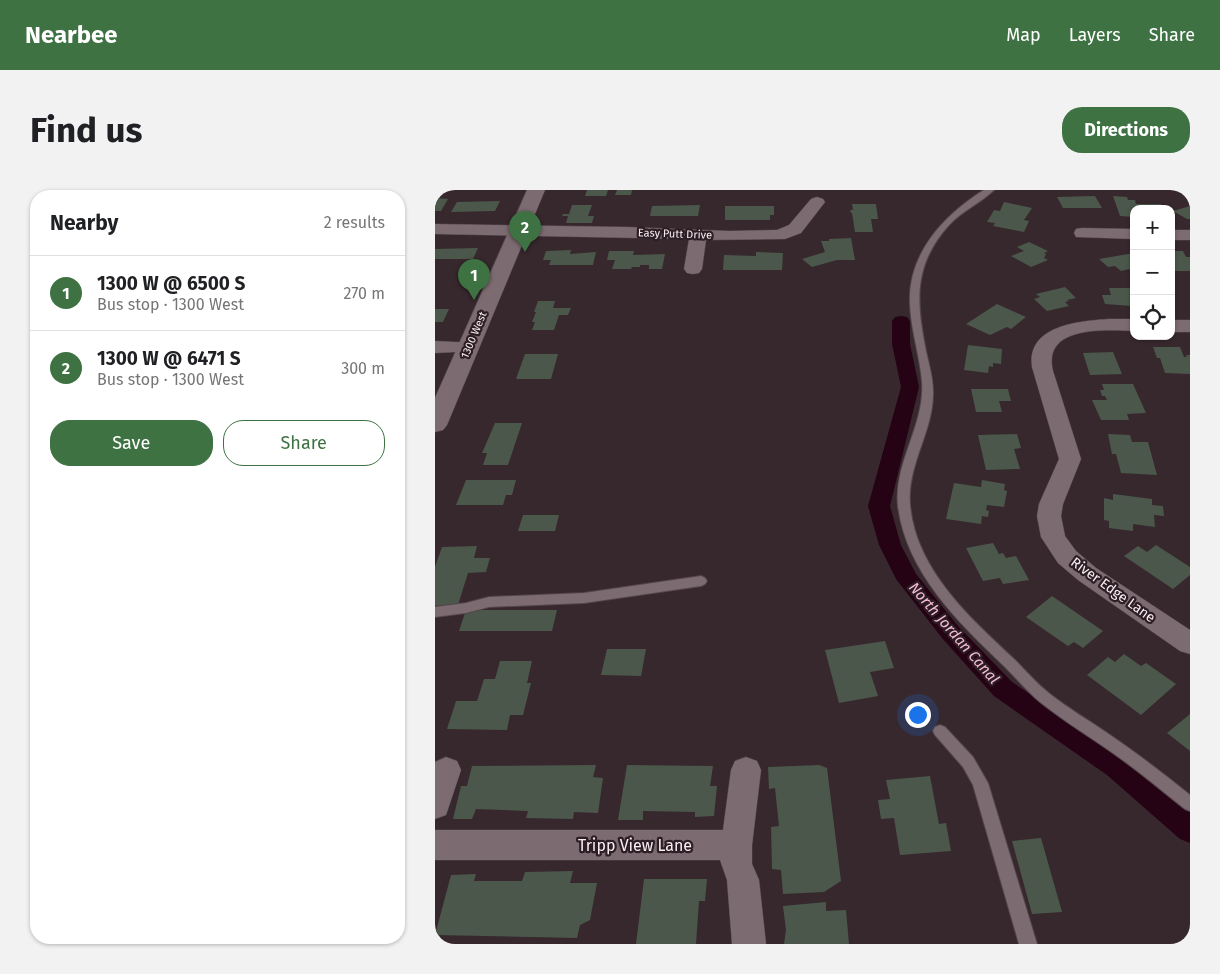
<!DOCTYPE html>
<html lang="en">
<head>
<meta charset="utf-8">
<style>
	:root { --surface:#fff; --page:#f2f2f2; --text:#202124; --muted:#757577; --line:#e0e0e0; --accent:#3e7243 }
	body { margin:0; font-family:"Fira Sans",sans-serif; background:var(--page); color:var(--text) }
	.controls { position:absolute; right:15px; top:15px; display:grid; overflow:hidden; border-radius:10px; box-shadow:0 1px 4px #0004 }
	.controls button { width:45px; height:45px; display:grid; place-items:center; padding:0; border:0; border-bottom:1px solid var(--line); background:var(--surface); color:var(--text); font:25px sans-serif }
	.you { position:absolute; left:482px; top:524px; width:18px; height:18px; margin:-12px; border:4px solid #fff; border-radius:50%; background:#1a73e8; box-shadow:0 0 0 8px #1a73e833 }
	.badge { display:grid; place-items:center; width:32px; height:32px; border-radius:50%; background:var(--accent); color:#fff; font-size:16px; font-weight:700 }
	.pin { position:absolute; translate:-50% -41px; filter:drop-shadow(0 1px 2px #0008) }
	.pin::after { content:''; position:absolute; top:26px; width:18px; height:15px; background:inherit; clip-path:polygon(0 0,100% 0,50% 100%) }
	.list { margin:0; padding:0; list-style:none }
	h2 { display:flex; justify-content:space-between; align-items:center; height:65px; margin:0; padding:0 20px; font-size:21px }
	h2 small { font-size:16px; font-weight:400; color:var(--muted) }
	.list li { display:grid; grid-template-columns:32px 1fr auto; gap:15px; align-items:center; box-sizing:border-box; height:75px; padding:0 20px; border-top:1px solid var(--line) }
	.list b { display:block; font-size:19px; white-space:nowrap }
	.list p { margin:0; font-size:16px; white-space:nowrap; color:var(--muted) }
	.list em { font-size:16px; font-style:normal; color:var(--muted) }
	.actions { display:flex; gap:10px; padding:15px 20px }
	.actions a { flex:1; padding:11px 0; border:1px solid var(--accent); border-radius:20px; text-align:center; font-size:18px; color:var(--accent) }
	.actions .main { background:var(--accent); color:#fff }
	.icon { flex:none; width:28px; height:28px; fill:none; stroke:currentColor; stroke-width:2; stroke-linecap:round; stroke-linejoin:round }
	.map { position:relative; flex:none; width:755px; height:754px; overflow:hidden; border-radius:20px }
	header { display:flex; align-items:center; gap:30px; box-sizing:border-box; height:70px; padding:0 25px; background:var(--accent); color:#fff }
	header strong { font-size:24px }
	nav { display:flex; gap:28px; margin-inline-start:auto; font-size:18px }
	.intro { display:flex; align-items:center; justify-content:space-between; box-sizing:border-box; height:120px; padding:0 30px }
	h1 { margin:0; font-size:35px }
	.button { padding:12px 22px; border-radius:20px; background:var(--accent); color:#fff; font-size:18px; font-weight:700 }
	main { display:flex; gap:30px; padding:0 30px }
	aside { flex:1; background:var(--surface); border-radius:20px; box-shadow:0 1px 4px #0004 }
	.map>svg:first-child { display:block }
</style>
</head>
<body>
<header>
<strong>Nearbee</strong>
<nav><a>Map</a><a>Layers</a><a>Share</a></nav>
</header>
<div class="intro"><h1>Find us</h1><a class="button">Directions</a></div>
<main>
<aside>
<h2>Nearby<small>2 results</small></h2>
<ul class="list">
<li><span class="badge">1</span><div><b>1300 W @ 6500 S</b><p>Bus stop · 1300 West</p></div><em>270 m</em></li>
<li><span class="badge">2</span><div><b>1300 W @ 6471 S</b><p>Bus stop · 1300 West</p></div><em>300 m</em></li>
</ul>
<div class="actions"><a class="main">Save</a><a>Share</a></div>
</aside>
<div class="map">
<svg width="755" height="754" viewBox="0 0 755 754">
	<rect width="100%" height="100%" fill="#37282e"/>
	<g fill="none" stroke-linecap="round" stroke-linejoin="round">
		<path fill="#250314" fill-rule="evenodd" d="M466 126 472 127 475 131V154L484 197 455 316 466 355 481 384 523 436 577 492 692 569 755 622V653L745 649 672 585 559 506 507 448 461 389 444 355 433 316 466 197 457 154V131L460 127Z"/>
	</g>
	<g fill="#4b574b">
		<path d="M152 0H173L171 6H150Z"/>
		<path d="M182 0H197L196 5H180Z"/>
		<path d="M660 6 667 18H628L622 7Z"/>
		<path d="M678 6 692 7 693 10H700L701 14H726L728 19H699V27L685 26Z"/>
		<path d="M0 8 13 9 6 21H0Z"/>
		<path d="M65 11 60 21 16 22 22 12Z"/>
		<path d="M569 12 597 18 589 30 594 31 589 42 558 36 560 33 552 32 559 20 565 21Z"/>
		<path d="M417 14H441L443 29H436L438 42H420L417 23H416L415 20H418Z"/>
		<path d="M137 15H157L153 26H159L157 33H131L133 26H127L128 24H134Z"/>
		<path d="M265 15 263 26H215L217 16Z"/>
		<path d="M290 16H339V25H335V30H290Z"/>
		<path d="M755 16V29H752L738 21Z"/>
		<path d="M416 48 420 70H402L377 77 367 69 390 62 386 51H394V49Z"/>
		<path d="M594 52 613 61 609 63 611 64 609 68 613 70 596 77 576 66 589 61 582 57Z"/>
		<path d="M43 58 38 69H0V59Z"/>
		<path d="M136 60 135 64 161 62 158 75H114L116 70H108L111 61Z"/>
		<path d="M174 61H199L198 65 230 64 227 79H214V75H205V77H197L196 79H177L180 70H172Z"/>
		<path d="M736 61H748L751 67H755V81H739L736 75Z"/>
		<path d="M321 62 348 63 347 80H288L289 65 321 66Z"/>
		<path d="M699 63V78L686 81 680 76 673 77 664 69Z"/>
		<path d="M630 97 641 108 632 110 634 111 630 112 634 116 612 121 599 109 605 107 601 104Z"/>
		<path d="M674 98H699L697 116 670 114 667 105H676Z"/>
		<path d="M103 111H120L118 118H136L133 125H124L119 140H97L100 132H97L101 122H99Z"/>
		<path d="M562 114 591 127 576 139 572 137 555 145 531 134Z"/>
		<path d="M0 119H14L8 132H0Z"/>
		<path d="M533 155 567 159 566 174 558 173V177L554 176 553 183 529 180Z"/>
		<path d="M718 157H745L749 167H752L751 165H755V184L730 183 725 168H722Z"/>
		<path d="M678 162 687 184 655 185 648 163Z"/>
		<path d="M90 164H123L116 189H81Z"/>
		<path d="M667 194H698L711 223 692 224 694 230H666L657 210H672L670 206H667L665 200H669Z"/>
		<path d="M536 199H573L576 211H564L567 222H541Z"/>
		<path d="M60 233H87L73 275H48L52 263H47Z"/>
		<path d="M582 244 586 258 579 259 585 279 551 280 543 245Z"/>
		<path d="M673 244 695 245 697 252H713L722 285 686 283 681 264H677Z"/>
		<path d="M31 290H81L77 305H71L68 315H21Z"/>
		<path d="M547 290 570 294 569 300 572 301 569 317 552 315 551 320 554 321 553 327 547 326 546 334 511 329 519 293 546 297Z"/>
		<path d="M678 304 717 309V315L728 316 729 326 719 325 720 337 698 334V341L674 338V331L669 330V308L678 310Z"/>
		<path d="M88 325H124L120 341H83Z"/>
		<path d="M558 353 564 364 568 363 571 368 581 366 594 390 568 394 565 388 548 391 531 358Z"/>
		<path d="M721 355 755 377V385L738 399 689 366 703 356 712 362Z"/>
		<path d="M42 356 39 368H55L51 382 33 383 23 415 0 416V377L7 357Z"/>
		<path d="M617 406 668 441 648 458 639 452 633 456 591 427Z"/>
		<path d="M31 420H122L117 441H24Z"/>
		<path d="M450 451 459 478 435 482 443 506 404 513 390 460Z"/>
		<path d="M172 459H211L206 486 166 485Z"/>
		<path d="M689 464 706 476 711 473 741 494 706 525 652 485 673 467 680 472Z"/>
		<path d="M65 471H97L92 493H96L88 525H75L72 540 12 539 21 511H42L49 489H60Z"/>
		<path d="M755 524V561L732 543Z"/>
		<path d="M161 575 158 587 168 588 163 623 139 622 138 629 91 628 93 621 41 619 37 629H18L26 596H32L37 576Z"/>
		<path d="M192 575 278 576 275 596H282L279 626 260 627V622L208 621V630H183Z"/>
		<path d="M384 575 392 578 406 691 389 702 348 704 346 680 337 679 336 637 344 636 340 598 334 599 333 577Z"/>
		<path d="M495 586 504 634 511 633 516 661 465 665 459 628 446 629 443 610 455 609 451 590Z"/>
		<path d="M606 648 627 722 597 724 577 651Z"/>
		<path d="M138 681 135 693H162L155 730 145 735 142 748 0 745 16 685 41 684 39 691H87L90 682Z"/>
		<path d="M209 689H272L270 711H264L261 754H201Z"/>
		<path d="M391 712V721L411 720 414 754H349L351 740 348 716Z"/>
	</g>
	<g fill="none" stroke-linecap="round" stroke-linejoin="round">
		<defs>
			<g id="service">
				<path d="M549 0H559C546 13 528 20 514 35 478 75 481 112 491 161 494 175 499 191 498 206 497 243 472 276 475 314 480 379 535 428 579 469 591 481 602 494 615 504 634 519 655 531 675 545 703 564 729 584 755 605V621L750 619C727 601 705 582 682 566 657 548 630 532 605 512 592 501 581 488 569 476 523 432 472 383 463 317 458 273 490 236 487 192 485 166 476 141 475 115 472 64 509 25 549 0Z"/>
				<path d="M266 386 270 388 272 391 270 394 266 396 149 413 54 417 31 423 0 427V417L31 413 54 407 149 403Z"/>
				<path d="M505 535 510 537 538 567 553 593 602 754H584L538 595 528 577 500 545 498 541 500 537Z"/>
			</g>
			<g id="minor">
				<path d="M382 7 388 9 390 12 366 43 350 49 271 50 267 79 264 83 258 84 252 83 249 79 254 49 0 44V34L191 37 294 41 342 40 354 35 376 9Z"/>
				<path d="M647 38 699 39V49L641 47 639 43 641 39Z"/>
				<rect x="736" y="40" width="19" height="10"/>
				<path d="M674 129H699V141C671 140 607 135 618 181L646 269 628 314 626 326 630 346 641 361 661 378 755 440V464L745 461 643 390 623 373 606 347 602 326 604 314 624 269 597 177C591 135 645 131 674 129Z"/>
				<rect x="736" y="130" width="19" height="12"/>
				<path d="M0 151 41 153 44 157 41 161 0 163Z"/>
				<path d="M11 567 22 571 26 580 11 625 0 629V572Z"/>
				<path d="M311 567 322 571 326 580 317 655V674L324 690 331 754H297L292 690 285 670H0V640H288L296 580 300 571Z"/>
			</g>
			<path id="tertiary" d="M92 0H110L12 235 8 240 0 242V208Z"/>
		</defs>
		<use href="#service" stroke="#52464b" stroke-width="2"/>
		<use href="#minor" stroke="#52464b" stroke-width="1"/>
		<use href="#tertiary" stroke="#52464b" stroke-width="1"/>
		<use href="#service" fill="#7c6b71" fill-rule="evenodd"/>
		<use href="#minor" fill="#7c6b71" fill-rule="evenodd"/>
		<use href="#tertiary" fill="#7c6b71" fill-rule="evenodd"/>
	</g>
	<g text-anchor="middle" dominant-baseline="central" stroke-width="4.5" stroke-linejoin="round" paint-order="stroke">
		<g font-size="11" fill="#f8eef2" stroke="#2c1e24">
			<text transform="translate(240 44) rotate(2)">Easy Putt Drive</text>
			<text transform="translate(39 145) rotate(-67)">1300 West</text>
		</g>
		<g font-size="14" fill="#f8eef2" stroke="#2c1e24">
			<text transform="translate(678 400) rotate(36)">River Edge Lane</text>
		</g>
		<g font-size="15" font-style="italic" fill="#f8bcd4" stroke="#2c1e24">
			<text transform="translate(519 443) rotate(49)">North Jordan Canal</text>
		</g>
		<g font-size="16" fill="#f8eef2" stroke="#2c1e24">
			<text x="200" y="655">Tripp View Lane</text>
		</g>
	</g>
</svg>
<div class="controls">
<button>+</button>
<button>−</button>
<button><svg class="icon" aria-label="locate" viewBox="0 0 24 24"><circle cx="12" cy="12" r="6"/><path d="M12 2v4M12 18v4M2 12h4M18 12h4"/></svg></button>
</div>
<div class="you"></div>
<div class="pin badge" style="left:39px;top:110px">1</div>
<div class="pin badge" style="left:90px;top:62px">2</div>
</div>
</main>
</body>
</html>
